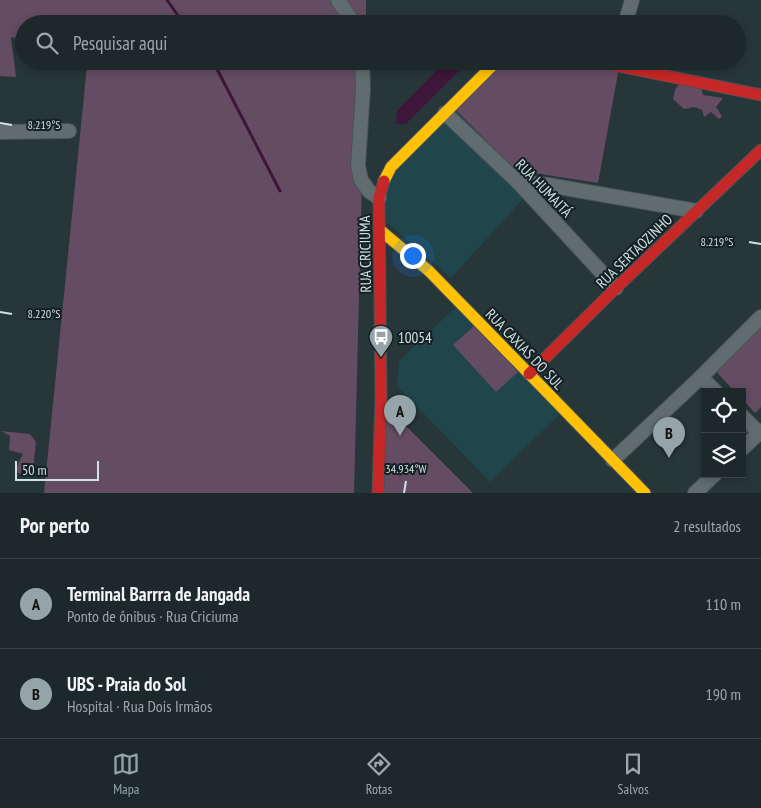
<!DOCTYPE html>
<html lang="pt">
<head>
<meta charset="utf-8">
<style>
	:root { --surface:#1d282b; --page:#253033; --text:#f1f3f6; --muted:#a0a6a9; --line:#3b4447; --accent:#95a4a8 }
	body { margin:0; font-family:"PT Sans Narrow",sans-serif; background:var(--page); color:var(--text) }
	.controls { position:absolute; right:15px; bottom:15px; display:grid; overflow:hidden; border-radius:0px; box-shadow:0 2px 8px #0003 }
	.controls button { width:45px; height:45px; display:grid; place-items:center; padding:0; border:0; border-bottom:1px solid var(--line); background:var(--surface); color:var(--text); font:25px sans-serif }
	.scale { position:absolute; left:15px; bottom:12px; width:84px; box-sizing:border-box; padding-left:5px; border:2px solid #d0e0e3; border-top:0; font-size:14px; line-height:18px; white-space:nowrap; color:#d0e0e3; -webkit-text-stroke:4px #142023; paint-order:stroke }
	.you { position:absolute; left:412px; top:255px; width:18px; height:18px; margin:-12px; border:4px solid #fff; border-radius:50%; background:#1a73e8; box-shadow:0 0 0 8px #1a73e833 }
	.badge { display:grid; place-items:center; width:32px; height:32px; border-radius:50%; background:var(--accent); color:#111; font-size:16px; font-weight:700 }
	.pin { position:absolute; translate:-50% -41px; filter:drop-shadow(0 1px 2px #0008) }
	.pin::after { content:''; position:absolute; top:26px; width:18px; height:15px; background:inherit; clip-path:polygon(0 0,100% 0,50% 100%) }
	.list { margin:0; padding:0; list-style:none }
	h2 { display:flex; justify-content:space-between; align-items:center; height:65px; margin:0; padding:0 20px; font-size:21px }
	h2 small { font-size:16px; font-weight:400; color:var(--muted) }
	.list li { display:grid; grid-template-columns:32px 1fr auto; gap:15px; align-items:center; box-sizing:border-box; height:90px; padding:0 20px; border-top:1px solid var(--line) }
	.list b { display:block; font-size:19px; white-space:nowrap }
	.list p { margin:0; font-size:16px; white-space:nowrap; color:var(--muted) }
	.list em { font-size:16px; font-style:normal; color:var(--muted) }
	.icon { flex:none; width:28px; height:28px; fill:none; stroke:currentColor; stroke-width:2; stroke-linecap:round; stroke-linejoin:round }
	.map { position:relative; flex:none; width:761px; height:493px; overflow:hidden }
	.search { position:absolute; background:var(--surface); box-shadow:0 2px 8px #0003; left:15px; right:15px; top:15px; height:55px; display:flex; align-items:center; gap:12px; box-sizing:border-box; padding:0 18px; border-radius:28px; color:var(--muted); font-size:19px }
	.sheet { height:245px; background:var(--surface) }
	nav { display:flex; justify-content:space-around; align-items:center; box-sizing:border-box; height:70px; border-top:1px solid var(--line); background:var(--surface); font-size:14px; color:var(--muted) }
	nav a { display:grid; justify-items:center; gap:2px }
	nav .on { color:var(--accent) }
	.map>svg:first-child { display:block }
</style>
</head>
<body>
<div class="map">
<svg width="761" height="493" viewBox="0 0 761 493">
	<rect width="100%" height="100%" fill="#273639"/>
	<g fill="#20454b">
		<path d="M449 103 533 188 451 278 378 215 381 190Z"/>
		<path d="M459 304 562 412 490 482 397 386 399 361Z"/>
	</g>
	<g fill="#644c63">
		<path d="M0 0H366V24H24V41L11 37 16 77 0 76Z"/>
		<path d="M75 61H365L354 493H44L87 66Z"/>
		<path d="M496 61 620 62 598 183 515 170 449 103Z"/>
		<path d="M680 83 701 86 703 95 723 98 716 107 722 116 719 119 711 112 704 117 702 110 694 107 684 109 673 99 675 90Z"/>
		<path d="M475 325 518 372 496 392 453 345Z"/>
		<path d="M761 325V407L755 413 742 399V392H735L714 369Z"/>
		<path d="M385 405 472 492V493H382Z"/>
		<path d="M1 431 30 434 36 442 33 470 29 475 18 473 16 468 23 454 9 450 10 436Z"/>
	</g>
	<path fill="#3d1639" d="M446 61H461V69L408 122 402 125 396 123 397 111Z"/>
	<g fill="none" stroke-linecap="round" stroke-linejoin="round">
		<g stroke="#3d1639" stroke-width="3">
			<path d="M167 0 184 24"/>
			<path d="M211 61 218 71 280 191"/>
		</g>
		<defs>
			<g id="street">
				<path d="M338 0 354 24"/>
				<path d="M625 24 632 0"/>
				<path d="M362 61 363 89 358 166 361 180 369 191 379 198"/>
				<path d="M445 113 518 182 616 288"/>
				<path d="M0 132 69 131"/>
				<path d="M518 182 548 185 696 211"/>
				<path d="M701 377 716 392"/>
				<path d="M742 416 759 433"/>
				<path d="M742 449 761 431"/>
				<path d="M613 460 701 377 761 317"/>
				<path d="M695 493 715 474"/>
			</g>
			<g id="slow">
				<path d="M384 181 391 167 497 61"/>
				<path d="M380 230 429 271 645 493"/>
			</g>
			<g id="jam">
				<path d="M593 61 761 95"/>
				<path d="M529 374 616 288 761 150"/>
				<path d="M378 493 381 398 379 198 384 181"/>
			</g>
		</defs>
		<use href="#street" stroke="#465356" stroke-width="16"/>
		<use href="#slow" stroke="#465356" stroke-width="13"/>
		<use href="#jam" stroke="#465356" stroke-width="13"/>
		<use href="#street" stroke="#606c6f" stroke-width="14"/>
		<use href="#slow" stroke="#ffc107" stroke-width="11"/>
		<use href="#jam" stroke="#c62828" stroke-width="11"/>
	</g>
	<path fill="none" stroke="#d0e0e3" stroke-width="2" d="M0 123 12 125M749 242 761 244M0 312 12 314M404 493 406 481"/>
	<defs>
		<symbol id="bus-pin" viewBox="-11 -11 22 30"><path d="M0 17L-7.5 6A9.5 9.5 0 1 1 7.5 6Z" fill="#95a4a8" stroke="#142023"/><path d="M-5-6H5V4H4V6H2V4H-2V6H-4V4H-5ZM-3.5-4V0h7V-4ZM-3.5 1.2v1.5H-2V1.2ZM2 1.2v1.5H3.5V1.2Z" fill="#fff"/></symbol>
	</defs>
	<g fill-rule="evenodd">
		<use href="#bus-pin" x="367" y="323" width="28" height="38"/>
	</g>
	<g text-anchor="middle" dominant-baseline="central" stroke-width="4" stroke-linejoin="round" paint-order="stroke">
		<g font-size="15" fill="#d0e0e3" stroke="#142023">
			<text transform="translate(544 188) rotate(46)">RUA HUMAITÁ</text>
			<text transform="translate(634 251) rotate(-44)">RUA SERTAOZINHO</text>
			<text transform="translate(365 254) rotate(-91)">RUA CRICIUMA</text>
			<text transform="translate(525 349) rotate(46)">RUA CAXIAS DO SUL</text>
		</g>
		<g font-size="15" fill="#d0e0e3" stroke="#142023" text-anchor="start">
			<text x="398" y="337">10054</text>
		</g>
	</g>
	<g font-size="12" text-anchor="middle" fill="#d0e0e3" stroke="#142023" stroke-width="4" stroke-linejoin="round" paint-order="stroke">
		<text x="44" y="129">8.219°S</text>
		<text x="717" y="246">8.219°S</text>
		<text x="44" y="318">8.220°S</text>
		<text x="406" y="473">34.934°W</text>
	</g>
</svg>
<div class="controls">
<button><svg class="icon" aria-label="locate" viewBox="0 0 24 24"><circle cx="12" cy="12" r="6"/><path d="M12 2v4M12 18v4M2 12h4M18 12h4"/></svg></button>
<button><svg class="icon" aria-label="layers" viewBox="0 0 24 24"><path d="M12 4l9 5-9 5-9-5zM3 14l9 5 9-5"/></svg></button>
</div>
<div class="scale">50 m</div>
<div class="you"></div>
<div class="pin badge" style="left:400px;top:436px">A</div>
<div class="pin badge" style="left:669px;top:458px">B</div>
<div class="search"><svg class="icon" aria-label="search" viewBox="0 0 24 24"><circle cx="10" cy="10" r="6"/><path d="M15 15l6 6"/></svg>Pesquisar aqui</div>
</div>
<section class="sheet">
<h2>Por perto<small>2 resultados</small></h2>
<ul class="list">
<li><span class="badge">A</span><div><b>Terminal Barrra de Jangada</b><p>Ponto de ônibus · Rua Criciuma</p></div><em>110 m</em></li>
<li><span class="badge">B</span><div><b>UBS - Praia do Sol</b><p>Hospital · Rua Dois Irmãos</p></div><em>190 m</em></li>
</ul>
</section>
<nav>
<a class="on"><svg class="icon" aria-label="map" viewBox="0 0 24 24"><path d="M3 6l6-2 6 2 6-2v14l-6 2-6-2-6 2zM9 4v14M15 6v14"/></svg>Mapa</a>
<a><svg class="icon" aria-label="directions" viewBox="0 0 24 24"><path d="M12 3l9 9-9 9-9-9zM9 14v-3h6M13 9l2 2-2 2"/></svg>Rotas</a>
<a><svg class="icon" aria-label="saved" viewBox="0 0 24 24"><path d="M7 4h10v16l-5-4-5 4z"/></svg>Salvos</a>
</nav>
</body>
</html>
